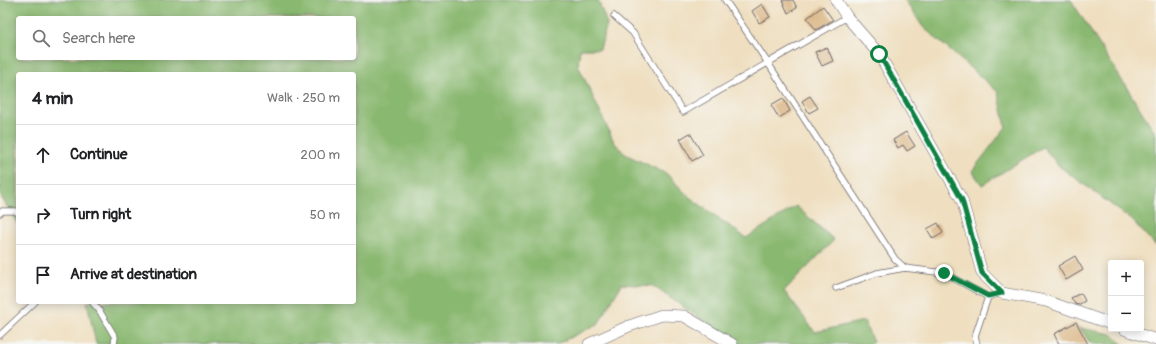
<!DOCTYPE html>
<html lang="en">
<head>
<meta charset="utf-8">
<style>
	:root { --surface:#fff; --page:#f6f6f6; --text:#202124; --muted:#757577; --line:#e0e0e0 }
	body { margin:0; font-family:Pangolin,sans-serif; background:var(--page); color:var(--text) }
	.controls { position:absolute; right:12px; bottom:12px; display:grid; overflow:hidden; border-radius:4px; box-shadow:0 2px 10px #0003 }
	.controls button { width:36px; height:36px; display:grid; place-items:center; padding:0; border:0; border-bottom:1px solid var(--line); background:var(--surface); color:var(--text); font:20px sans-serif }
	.stop { position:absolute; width:12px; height:12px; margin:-9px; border:3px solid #0b8043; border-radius:50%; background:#fff }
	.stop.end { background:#0b8043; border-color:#fff; box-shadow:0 1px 4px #0008 }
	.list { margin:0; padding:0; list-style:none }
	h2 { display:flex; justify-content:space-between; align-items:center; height:52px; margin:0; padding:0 16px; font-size:17px }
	h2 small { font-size:13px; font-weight:400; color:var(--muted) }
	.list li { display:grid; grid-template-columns:26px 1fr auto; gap:12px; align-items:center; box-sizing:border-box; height:60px; padding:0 16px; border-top:1px solid var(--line) }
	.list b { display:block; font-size:15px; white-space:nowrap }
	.list em { font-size:13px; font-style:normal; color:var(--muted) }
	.icon { flex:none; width:22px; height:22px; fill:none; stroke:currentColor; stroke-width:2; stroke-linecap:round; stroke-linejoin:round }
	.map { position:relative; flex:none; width:1156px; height:344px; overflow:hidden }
	.search { position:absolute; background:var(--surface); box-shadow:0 2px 10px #0003; left:16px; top:16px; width:340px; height:44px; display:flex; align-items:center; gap:10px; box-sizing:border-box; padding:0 14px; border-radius:4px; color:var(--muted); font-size:15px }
	.panel { position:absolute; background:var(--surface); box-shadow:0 2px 10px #0003; left:16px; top:72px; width:340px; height:232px; border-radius:4px }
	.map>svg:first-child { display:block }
</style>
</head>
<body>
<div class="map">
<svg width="1156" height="344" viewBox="0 0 1156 344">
	<rect width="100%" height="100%" fill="#f6f6f2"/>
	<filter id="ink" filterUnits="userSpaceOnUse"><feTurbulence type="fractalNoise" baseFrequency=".025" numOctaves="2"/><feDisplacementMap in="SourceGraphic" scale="8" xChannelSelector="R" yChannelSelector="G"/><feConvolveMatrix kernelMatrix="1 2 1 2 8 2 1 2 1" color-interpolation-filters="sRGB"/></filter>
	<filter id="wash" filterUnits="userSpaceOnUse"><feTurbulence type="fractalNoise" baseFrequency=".012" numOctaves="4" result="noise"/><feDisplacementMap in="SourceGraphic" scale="16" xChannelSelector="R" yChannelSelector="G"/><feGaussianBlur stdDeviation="0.9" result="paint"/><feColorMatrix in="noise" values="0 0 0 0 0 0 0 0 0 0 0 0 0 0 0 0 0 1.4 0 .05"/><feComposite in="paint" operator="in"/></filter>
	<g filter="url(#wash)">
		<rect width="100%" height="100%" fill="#efdfc0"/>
		<g fill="#89b870" stroke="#566d56" fill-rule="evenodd">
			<path d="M0 0H598L607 24 600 49H580L578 65 614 142 625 154 667 174 688 196 746 238 796 206 834 240 784 291 815 332 864 321 873 342 870 344H737L653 286 622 284 598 324 557 344H96L87 302H354V74H18V225L0 195ZM18 18H354V58H18Z"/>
			<path d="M905 0H1071L1156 134V246L1132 220 1059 166 1043 147 982 185 972 171 1006 127 998 92 923 27Z"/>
			<path d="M1080 328 1112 334 1121 343 1123 344H1091Z"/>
		</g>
		<g id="blocks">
			<g fill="#dcb98b">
				<path d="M782 0H793L797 8 788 13Z"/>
				<path d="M762 4 770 17 759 23 752 11Z"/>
				<path d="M823 6 833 20 816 30 807 18Z"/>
				<path d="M827 47 833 61 822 66 815 52Z"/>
				<path d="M810 96 818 108 809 113 802 101Z"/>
				<path d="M783 98 790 111 779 118 771 105Z"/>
				<path d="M906 132 915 146 907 151 903 145 898 148 893 140Z"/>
				<path d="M690 133 703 155 692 161 680 139Z"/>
				<path d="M938 223 943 233 933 239 927 229Z"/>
				<path d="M1075 256 1083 270 1066 280 1058 266Z"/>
				<path d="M1081 293 1085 301 1078 305 1075 304 1071 298Z"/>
				<path d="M1076 322 1088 344H1059L1054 334Z"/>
			</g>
		</g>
	</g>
	<g filter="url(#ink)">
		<use href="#blocks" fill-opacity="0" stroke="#6a646a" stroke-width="1"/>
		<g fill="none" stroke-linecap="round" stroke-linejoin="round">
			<defs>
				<g id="lane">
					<path d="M725 0 768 63 895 259 905 268"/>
					<path d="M614 16 633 33 683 112 847 17"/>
					<path d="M0 213 2 211H16L18 213"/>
					<path d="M836 288 877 273 905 268 944 273 988 297 1001 293"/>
					<path d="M92 302 99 310 115 337 114 344"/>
					<path d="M0 335 35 302"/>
					<path d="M977 344 975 336 988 297"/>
				</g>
				<g id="street">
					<path d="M836 0 847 17 879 54 962 200 982 273 1002 293 1046 301 1111 324"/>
					<path d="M1124 329 1156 340"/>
					<path d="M589 344 629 326 662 315 684 316 732 344"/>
				</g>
			</defs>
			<use href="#lane" stroke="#6a646a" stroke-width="7"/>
			<use href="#street" stroke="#6a646a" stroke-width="12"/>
			<use href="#lane" stroke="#fff" stroke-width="5.5"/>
			<use href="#street" stroke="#fff" stroke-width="11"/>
		</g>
	</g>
	<g fill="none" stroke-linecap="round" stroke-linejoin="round" filter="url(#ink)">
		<path stroke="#0b8043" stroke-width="5" d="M879 54 962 200 982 273 1002 293 988 296 944 273"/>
	</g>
</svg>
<div class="controls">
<button>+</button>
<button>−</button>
</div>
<div class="stop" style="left:879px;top:54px"></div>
<div class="stop end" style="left:944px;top:273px"></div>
<div class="search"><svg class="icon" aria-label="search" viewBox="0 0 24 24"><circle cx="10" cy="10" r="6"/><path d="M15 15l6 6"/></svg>Search here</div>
<section class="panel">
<h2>4 min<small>Walk · 250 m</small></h2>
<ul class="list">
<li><svg class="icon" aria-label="ahead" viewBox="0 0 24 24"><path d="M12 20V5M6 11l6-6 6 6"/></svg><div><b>Continue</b></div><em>200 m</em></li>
<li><svg class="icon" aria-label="right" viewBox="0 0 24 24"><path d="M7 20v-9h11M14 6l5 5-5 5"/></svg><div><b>Turn right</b></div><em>50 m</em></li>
<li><svg class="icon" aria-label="arrive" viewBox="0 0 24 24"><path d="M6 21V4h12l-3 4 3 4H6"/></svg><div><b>Arrive at destination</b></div></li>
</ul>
</section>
</div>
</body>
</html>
